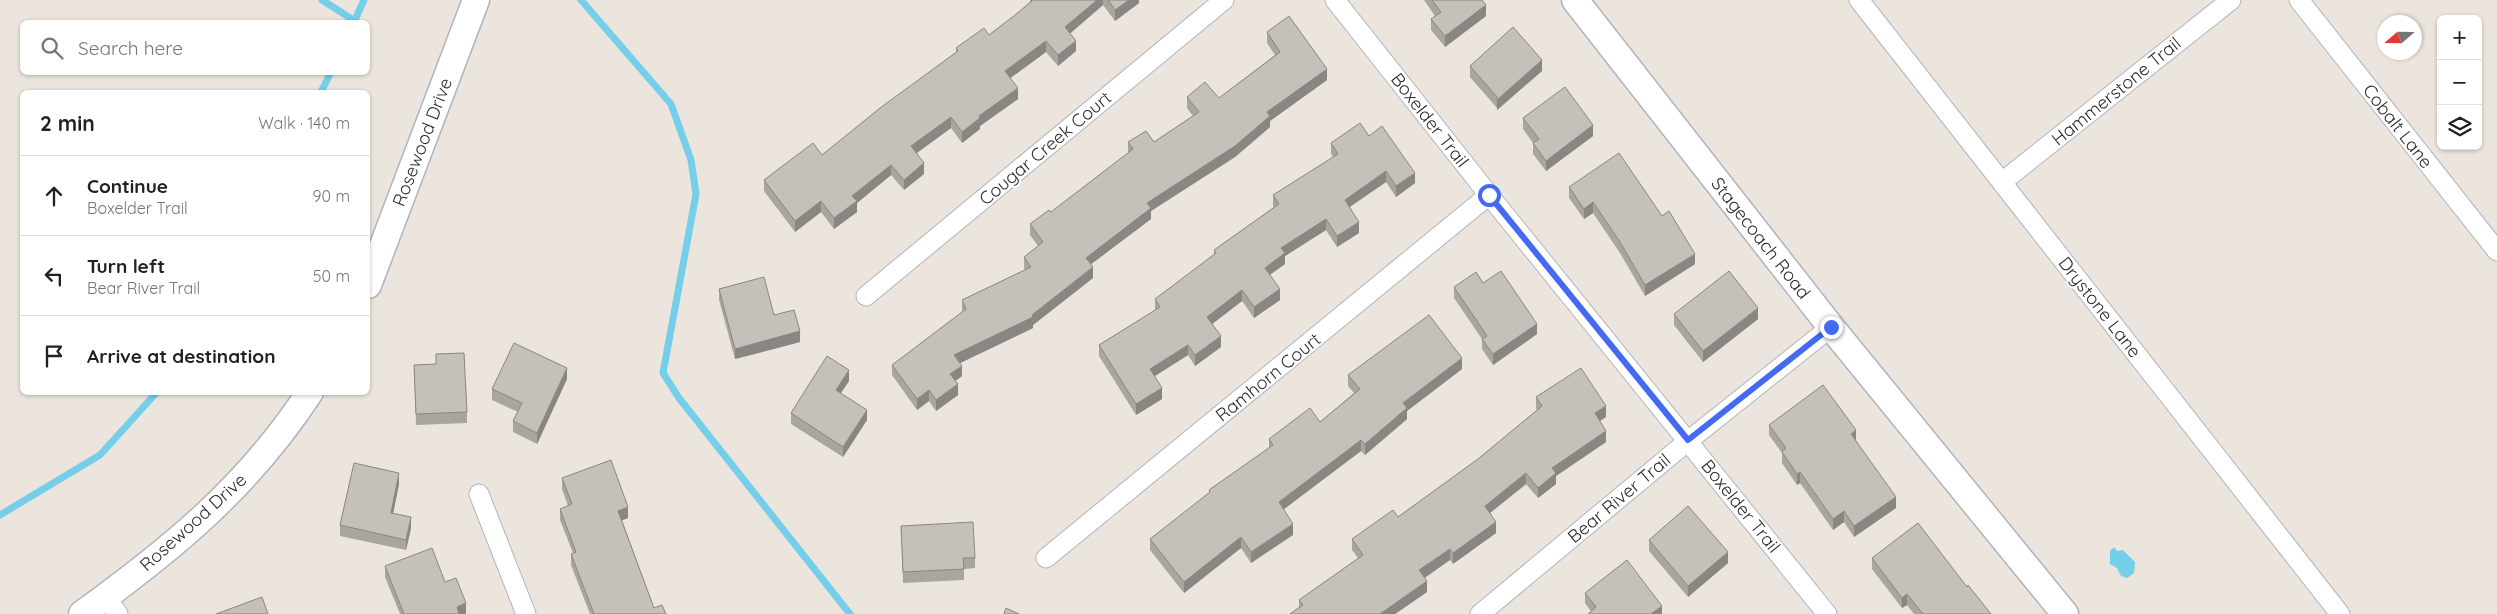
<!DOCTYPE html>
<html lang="en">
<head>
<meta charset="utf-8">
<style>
	:root { --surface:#fff; --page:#f6f6f6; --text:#202124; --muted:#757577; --line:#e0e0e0 }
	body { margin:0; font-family:Quicksand,sans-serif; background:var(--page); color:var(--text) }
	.controls { position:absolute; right:15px; top:15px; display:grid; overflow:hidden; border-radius:8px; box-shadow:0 1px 4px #0004 }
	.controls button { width:45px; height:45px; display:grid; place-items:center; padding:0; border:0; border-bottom:1px solid var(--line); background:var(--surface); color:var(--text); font:25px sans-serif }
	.compass { position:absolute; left:2377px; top:15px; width:45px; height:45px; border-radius:50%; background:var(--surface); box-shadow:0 1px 4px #0004; rotate:250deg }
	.stop { position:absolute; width:15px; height:15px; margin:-11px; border:4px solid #446af3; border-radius:50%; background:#fff }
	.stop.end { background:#446af3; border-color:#fff; box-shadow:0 1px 5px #0008 }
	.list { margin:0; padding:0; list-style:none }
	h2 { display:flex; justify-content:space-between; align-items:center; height:65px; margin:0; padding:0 20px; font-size:21px }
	h2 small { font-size:16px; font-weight:400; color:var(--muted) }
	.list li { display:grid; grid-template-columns:32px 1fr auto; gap:15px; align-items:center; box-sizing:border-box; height:80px; padding:0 20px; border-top:1px solid var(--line) }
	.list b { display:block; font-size:19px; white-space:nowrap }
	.list p { margin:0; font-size:16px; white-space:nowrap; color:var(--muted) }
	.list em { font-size:16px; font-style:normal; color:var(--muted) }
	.icon { flex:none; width:28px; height:28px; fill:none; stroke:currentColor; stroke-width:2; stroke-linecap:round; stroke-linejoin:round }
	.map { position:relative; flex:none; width:2497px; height:614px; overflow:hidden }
	.search { position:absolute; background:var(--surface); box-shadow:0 1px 4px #0004; left:20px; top:20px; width:350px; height:55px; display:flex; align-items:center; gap:12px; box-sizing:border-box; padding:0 18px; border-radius:8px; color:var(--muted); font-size:19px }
	.panel { position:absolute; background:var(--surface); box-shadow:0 1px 4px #0004; left:20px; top:90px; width:350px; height:305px; border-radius:8px }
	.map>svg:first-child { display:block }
</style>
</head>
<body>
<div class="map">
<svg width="2497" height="614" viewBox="0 0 2497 614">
	<rect width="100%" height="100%" fill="#ece5de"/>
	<path fill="#75ceea" d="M2114 547 2117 551 2123 550 2135 562 2134 573 2127 578 2121 576 2117 568 2110 564V551Z"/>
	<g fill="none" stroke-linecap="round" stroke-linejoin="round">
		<g stroke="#75ceea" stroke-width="7">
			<path d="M322 0 355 21"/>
			<path d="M581 0 671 104 691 160 696 194 663 373 679 398 850 614"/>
			<path d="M354 22 364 0"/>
			<path d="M321 92 331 72"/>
			<path d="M0 515 100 455 157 392"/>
		</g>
		<defs>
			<g id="street">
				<path d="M1335 0 1489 195 1827 614"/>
				<path d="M1859 0 2340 614"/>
				<path d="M2299 0 2497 251"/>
				<path d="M2002 182 2231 0"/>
				<path d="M866 296 1224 0"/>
				<path d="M479 494 526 614"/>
				<path d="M1046 558 1489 195"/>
				<path d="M106 597 118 614"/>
				<path d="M1480 614 1688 441 1831 327"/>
			</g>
			<g id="secondary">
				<path d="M1575 0 1831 327 2065 614"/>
				<path d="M368 285 476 0"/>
				<path d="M82 614C172 549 248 487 310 392"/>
			</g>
		</defs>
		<use href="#street" stroke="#b1b4be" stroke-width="21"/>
		<use href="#secondary" stroke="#b1b4be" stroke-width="29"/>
		<use href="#street" stroke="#fff" stroke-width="19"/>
		<use href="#secondary" stroke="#fff" stroke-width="26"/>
	</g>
	<g fill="#a9a59f">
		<path d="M1030 0H1139V3L1115 21 1103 5 1070 33 1076 51 1058 66 1046 52 1010 78 1018 99 980 126V129L962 143 951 128 917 153 924 174 904 190 891 175 857 203V212L834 229 821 212 795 232 764 191V180L822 155 956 52V48L989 35 1015 15 1030 2Z"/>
		<path d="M1424 0H1482L1486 16 1445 47 1431 30V19L1435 16Z"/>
		<path d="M1267 32 1327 80 1270 121V127L1235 157 1151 211V219L1091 264 1093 278 1033 325V328L960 363 962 376 955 381 958 395 936 411 929 401 917 410 892 375V365L963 312 962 310V300L1025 270 1024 268V257L1038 246 1030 235V224L1051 212 1128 153V142H1154L1193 116 1187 108V97L1219 98 1275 55 1267 43Z"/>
		<path d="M1470 66 1542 71 1497 110V108L1470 77Z"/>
		<path d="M1523 118 1593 136 1546 171 1533 154V143L1523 129Z"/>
		<path d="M1369 136 1415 183 1396 197 1386 182 1350 207 1359 233 1337 247 1326 230 1285 256V264L1270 275 1280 300 1254 318 1242 301 1212 324 1221 347 1195 366 1188 355 1155 376 1162 399 1136 415 1099 356V345L1155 310V299L1214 255V250L1274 207 1273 206V195L1333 157 1331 154V143Z"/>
		<path d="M1569 187 1695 264 1645 296 1620 253 1593 213 1584 219 1569 198Z"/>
		<path d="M1483 283 1537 334 1493 365 1482 349V339L1454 298V287Z"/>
		<path d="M719 289 774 315 800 342 735 359 719 300Z"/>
		<path d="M1674 314 1758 319 1703 362 1674 325Z"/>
		<path d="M414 365 467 412V423L416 425Z"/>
		<path d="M1462 369 1407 411V419L1365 455 1361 451 1283 509 1293 535 1251 563 1241 548 1184 593 1150 550V539L1209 494V490L1269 448V439L1320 422 1354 393 1348 386V375Z"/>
		<path d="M567 379 537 444 513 432V421L518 412 492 400V389Z"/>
		<path d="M849 381 841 393 867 420 843 457 791 424V413Z"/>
		<path d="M1536 397 1606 417 1600 421 1606 442 1556 476V484L1538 498 1526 484 1490 513 1496 533 1453 564 1450 560 1425 578 1427 592 1395 614H1290L1299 607V600L1358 558 1352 550V539L1398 517 1478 459 1537 410 1536 408Z"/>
		<path d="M1769 425 1856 441 1896 508 1854 537 1844 522 1833 530 1800 483 1797 485 1782 463V453L1769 435Z"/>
		<path d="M562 478 628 518 622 520 654 608 666 614H590L571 565V554L573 553 560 520V509L568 506 562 489Z"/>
		<path d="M399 484 393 513 411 528 406 550 340 536V525Z"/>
		<path d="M901 526 975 558V568L964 569V580L903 583Z"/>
		<path d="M1649 540 1728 563 1688 597 1649 551Z"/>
		<path d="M1872 558 1967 587 1991 614H1914L1907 605 1902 608 1872 569Z"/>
		<path d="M385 566 445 582 466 614H400L385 577Z"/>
		<path d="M1585 593 1662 614 1591 611 1585 603Z"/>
	</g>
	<g fill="#8a8682">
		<path d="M1097 0H1103V5L1065 38V27Z"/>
		<path d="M1129 0H1139V3L1115 21V10Z"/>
		<path d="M1486 5V16L1445 47V36Z"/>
		<path d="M1046 41V52L1005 82V71Z"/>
		<path d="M1076 41V51L1058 66V55Z"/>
		<path d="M1542 60V71L1497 110V100Z"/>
		<path d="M1327 69V80L1270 121V127L1235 157 1151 211V219L1086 268V258L1147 203 1267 112Z"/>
		<path d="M1018 88V99L980 126V129L962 143V132L979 116Z"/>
		<path d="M951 117V128L911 157V146Z"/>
		<path d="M1593 125V136L1546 171V161Z"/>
		<path d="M924 163V174L904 190V180Z"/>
		<path d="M891 165V175L857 203V212L834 229V218L852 196Z"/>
		<path d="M1386 171V182L1345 210V200Z"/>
		<path d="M1415 173V183L1396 197V186Z"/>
		<path d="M821 201V212L795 232V221Z"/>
		<path d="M1593 202V213L1584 219V209Z"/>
		<path d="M1326 219V230L1285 256V264L1265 278V268L1281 248Z"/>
		<path d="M1359 222V233L1337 247V236Z"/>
		<path d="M1695 254V264L1645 296V285Z"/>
		<path d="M1093 267V278L1033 325V328L954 366V355L1032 315Z"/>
		<path d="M1280 289V300L1254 318V307Z"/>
		<path d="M1242 290V301L1207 328V317Z"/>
		<path d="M1758 308V319L1703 362V351Z"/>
		<path d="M1537 324V334L1493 365V354Z"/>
		<path d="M800 331V342L735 359V349Z"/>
		<path d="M1221 336V347L1195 366V355Z"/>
		<path d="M1188 345V355L1150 379V369Z"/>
		<path d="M1462 358V369L1407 411V419L1365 455V444L1403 403Z"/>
		<path d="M962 366V376L950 385V374Z"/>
		<path d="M567 368V379L537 444V433Z"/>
		<path d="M849 370V381L836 400V390Z"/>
		<path d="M958 384V395L936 411V400Z"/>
		<path d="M1162 388V399L1136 415V404Z"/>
		<path d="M929 390V401L917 410V399Z"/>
		<path d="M1606 406V417L1595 424V413Z"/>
		<path d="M867 410V420L843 457V447Z"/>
		<path d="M1856 430V441L1851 434Z"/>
		<path d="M1606 431V442L1556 476V484L1538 498V488L1552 468Z"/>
		<path d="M1361 440V451L1279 513V502Z"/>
		<path d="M1800 472V483L1797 485V474Z"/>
		<path d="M399 473V484L391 524V513Z"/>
		<path d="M1526 473V484L1485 517V506Z"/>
		<path d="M1896 497V508L1854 537V526Z"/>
		<path d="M628 507V518L618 522V511Z"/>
		<path d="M1844 511V522L1833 530V519Z"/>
		<path d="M411 517V528L406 550V540Z"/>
		<path d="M1496 522V533L1453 564V553Z"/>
		<path d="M1293 524V535L1251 563V552Z"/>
		<path d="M1241 537V548L1184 593V582Z"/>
		<path d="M1450 549V560L1419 581V570Z"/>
		<path d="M1728 552V563L1688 597V586Z"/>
		<path d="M1427 581V592L1395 614H1380Z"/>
		<path d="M1907 594V605L1902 608V598Z"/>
		<path d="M466 603V614H457V607Z"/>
		<path d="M1662 606V614H1651Z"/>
	</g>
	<g fill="#c5c0b9" stroke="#8a8682">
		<path d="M1031 0H1097L1065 27 1076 41 1058 55 1046 41 1005 71 1018 88 979 116 980 118 962 132 951 117 911 146 924 163 904 180 891 165 852 196 857 201 834 218 821 201 795 221 764 180 813 143 822 155 880 108 958 51 956 48 984 28 989 35 1015 15 1032 1Z"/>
		<path d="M1108 0H1129L1115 10Z"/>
		<path d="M1432 0H1482L1486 5 1445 36 1431 19 1441 12Z"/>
		<path d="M1289 16 1327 69 1267 112 1270 116 1235 146 1147 203 1151 208 1086 258 1093 267 1032 315 1033 317 954 355 962 366 950 374 958 384 936 400 929 390 917 399 892 365 966 309 962 300 1031 267 1024 257 1043 242 1030 224 1049 210 1051 212 1133 149 1128 142 1146 131 1154 142 1199 112 1187 97 1205 82 1219 98 1280 52 1267 32Z"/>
		<path d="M1513 27 1542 60 1497 100V97L1470 66Z"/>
		<path d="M1565 87 1593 125 1546 161 1533 143 1539 139 1523 118Z"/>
		<path d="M1360 123 1369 136 1382 126 1415 173 1396 186 1386 171 1345 200 1359 222 1337 236 1326 219 1281 248 1285 253 1265 268 1280 289 1254 307 1242 290 1207 317 1221 336 1195 355 1188 345 1150 369 1162 388 1136 404 1099 345 1160 307 1155 299 1216 253 1214 250 1279 204 1273 195 1338 154 1331 143Z"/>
		<path d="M1619 153 1662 216 1669 211 1695 254 1645 285 1620 242 1593 202 1584 209 1569 187Z"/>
		<path d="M1501 271 1537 324 1493 354 1482 339 1487 336 1454 287 1476 272 1483 283Z"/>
		<path d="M1729 271 1758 308 1703 351 1674 314Z"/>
		<path d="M764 277 774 315 794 310 800 331 735 349 719 289Z"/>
		<path d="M1429 315 1462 358 1403 403 1407 408 1365 444 1361 440 1279 502 1293 524 1251 552 1241 537 1184 582 1150 539 1210 492 1209 490 1273 445 1269 439 1310 408 1320 422 1360 389 1348 375Z"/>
		<path d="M514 343 567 368 537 433 513 421 522 403 492 389Z"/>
		<path d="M464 353 467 412 416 414 414 365 436 364V354Z"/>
		<path d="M827 356 849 370 836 390 867 410 843 447 791 413Z"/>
		<path d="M1581 368 1606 406 1595 413 1606 431 1552 468 1556 473 1538 488 1526 473 1485 506 1496 522 1453 553 1450 549 1419 570 1427 581 1380 614H1290L1303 605 1299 600 1363 555 1352 539 1393 510 1398 517 1478 459 1542 406 1536 397Z"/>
		<path d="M1823 385 1856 430 1851 434 1896 497 1854 526 1844 511 1833 519 1800 472 1797 474 1782 452 1786 448 1769 425Z"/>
		<path d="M611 460 628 507 618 511 654 608 662 605 666 614H594L571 554 576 552 560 509 572 504 562 478Z"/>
		<path d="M354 463 399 473 391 513 411 517 406 540 340 525Z"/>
		<path d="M1688 506 1728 552 1688 586 1649 540Z"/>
		<path d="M973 522 975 558H963L964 569 903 572 901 526Z"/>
		<path d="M1918 523 1967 587 1968 585 1991 614H1923L1907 594 1902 598 1872 558Z"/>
		<path d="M432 548 445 582 456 578 466 603 457 607 459 614H404L385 566Z"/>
		<path d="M1627 560 1662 606 1651 614H1588L1596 607 1585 593Z"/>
		<path d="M262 597 268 614H216Z"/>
		<path d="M1006 608 1019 614H1004Z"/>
	</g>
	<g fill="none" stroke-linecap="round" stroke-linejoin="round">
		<path stroke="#446af3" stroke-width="6" d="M1489 195 1688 440 1831 327"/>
	</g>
	<g text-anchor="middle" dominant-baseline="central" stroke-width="4" stroke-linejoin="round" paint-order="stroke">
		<g font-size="18" fill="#2b2b2b" stroke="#fff">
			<text transform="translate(2116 91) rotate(-39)">Hammerstone Trail</text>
			<text transform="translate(1430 120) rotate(52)">Boxelder Trail</text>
			<text transform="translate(2398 126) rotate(52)">Cobalt Lane</text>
			<text transform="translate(422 142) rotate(-69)">Rosewood Drive</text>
			<text transform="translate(1045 148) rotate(-40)">Cougar Creek Court</text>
			<text transform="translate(1761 238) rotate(52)">Stagecoach Road</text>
			<text transform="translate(2100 307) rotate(52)">Drystone Lane</text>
			<text transform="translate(1268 377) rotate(-39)">Ramhorn Court</text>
			<text transform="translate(1619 498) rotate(-40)">Bear River Trail</text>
			<text transform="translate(1741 506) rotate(51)">Boxelder Trail</text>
			<text transform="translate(193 522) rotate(-42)">Rosewood Drive</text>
		</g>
	</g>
</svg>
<div class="controls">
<button>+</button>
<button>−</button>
<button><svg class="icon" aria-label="layers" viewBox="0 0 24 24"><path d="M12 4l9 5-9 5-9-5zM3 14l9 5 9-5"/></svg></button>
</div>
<svg class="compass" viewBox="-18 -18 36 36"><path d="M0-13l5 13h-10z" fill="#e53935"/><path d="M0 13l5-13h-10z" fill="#757577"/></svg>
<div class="stop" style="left:1489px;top:195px"></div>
<div class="stop end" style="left:1831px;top:327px"></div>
<div class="search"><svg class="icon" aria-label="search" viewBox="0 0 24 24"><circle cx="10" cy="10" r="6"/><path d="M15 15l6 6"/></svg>Search here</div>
<section class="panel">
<h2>2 min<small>Walk · 140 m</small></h2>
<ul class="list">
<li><svg class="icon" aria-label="ahead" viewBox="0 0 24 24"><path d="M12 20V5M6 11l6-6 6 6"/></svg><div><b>Continue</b><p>Boxelder Trail</p></div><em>90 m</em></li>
<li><svg class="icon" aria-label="left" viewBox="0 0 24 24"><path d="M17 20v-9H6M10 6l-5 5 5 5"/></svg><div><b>Turn left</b><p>Bear River Trail</p></div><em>50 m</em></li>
<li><svg class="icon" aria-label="arrive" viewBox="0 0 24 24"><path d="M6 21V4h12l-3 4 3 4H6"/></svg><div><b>Arrive at destination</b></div></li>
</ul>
</section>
</div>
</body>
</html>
